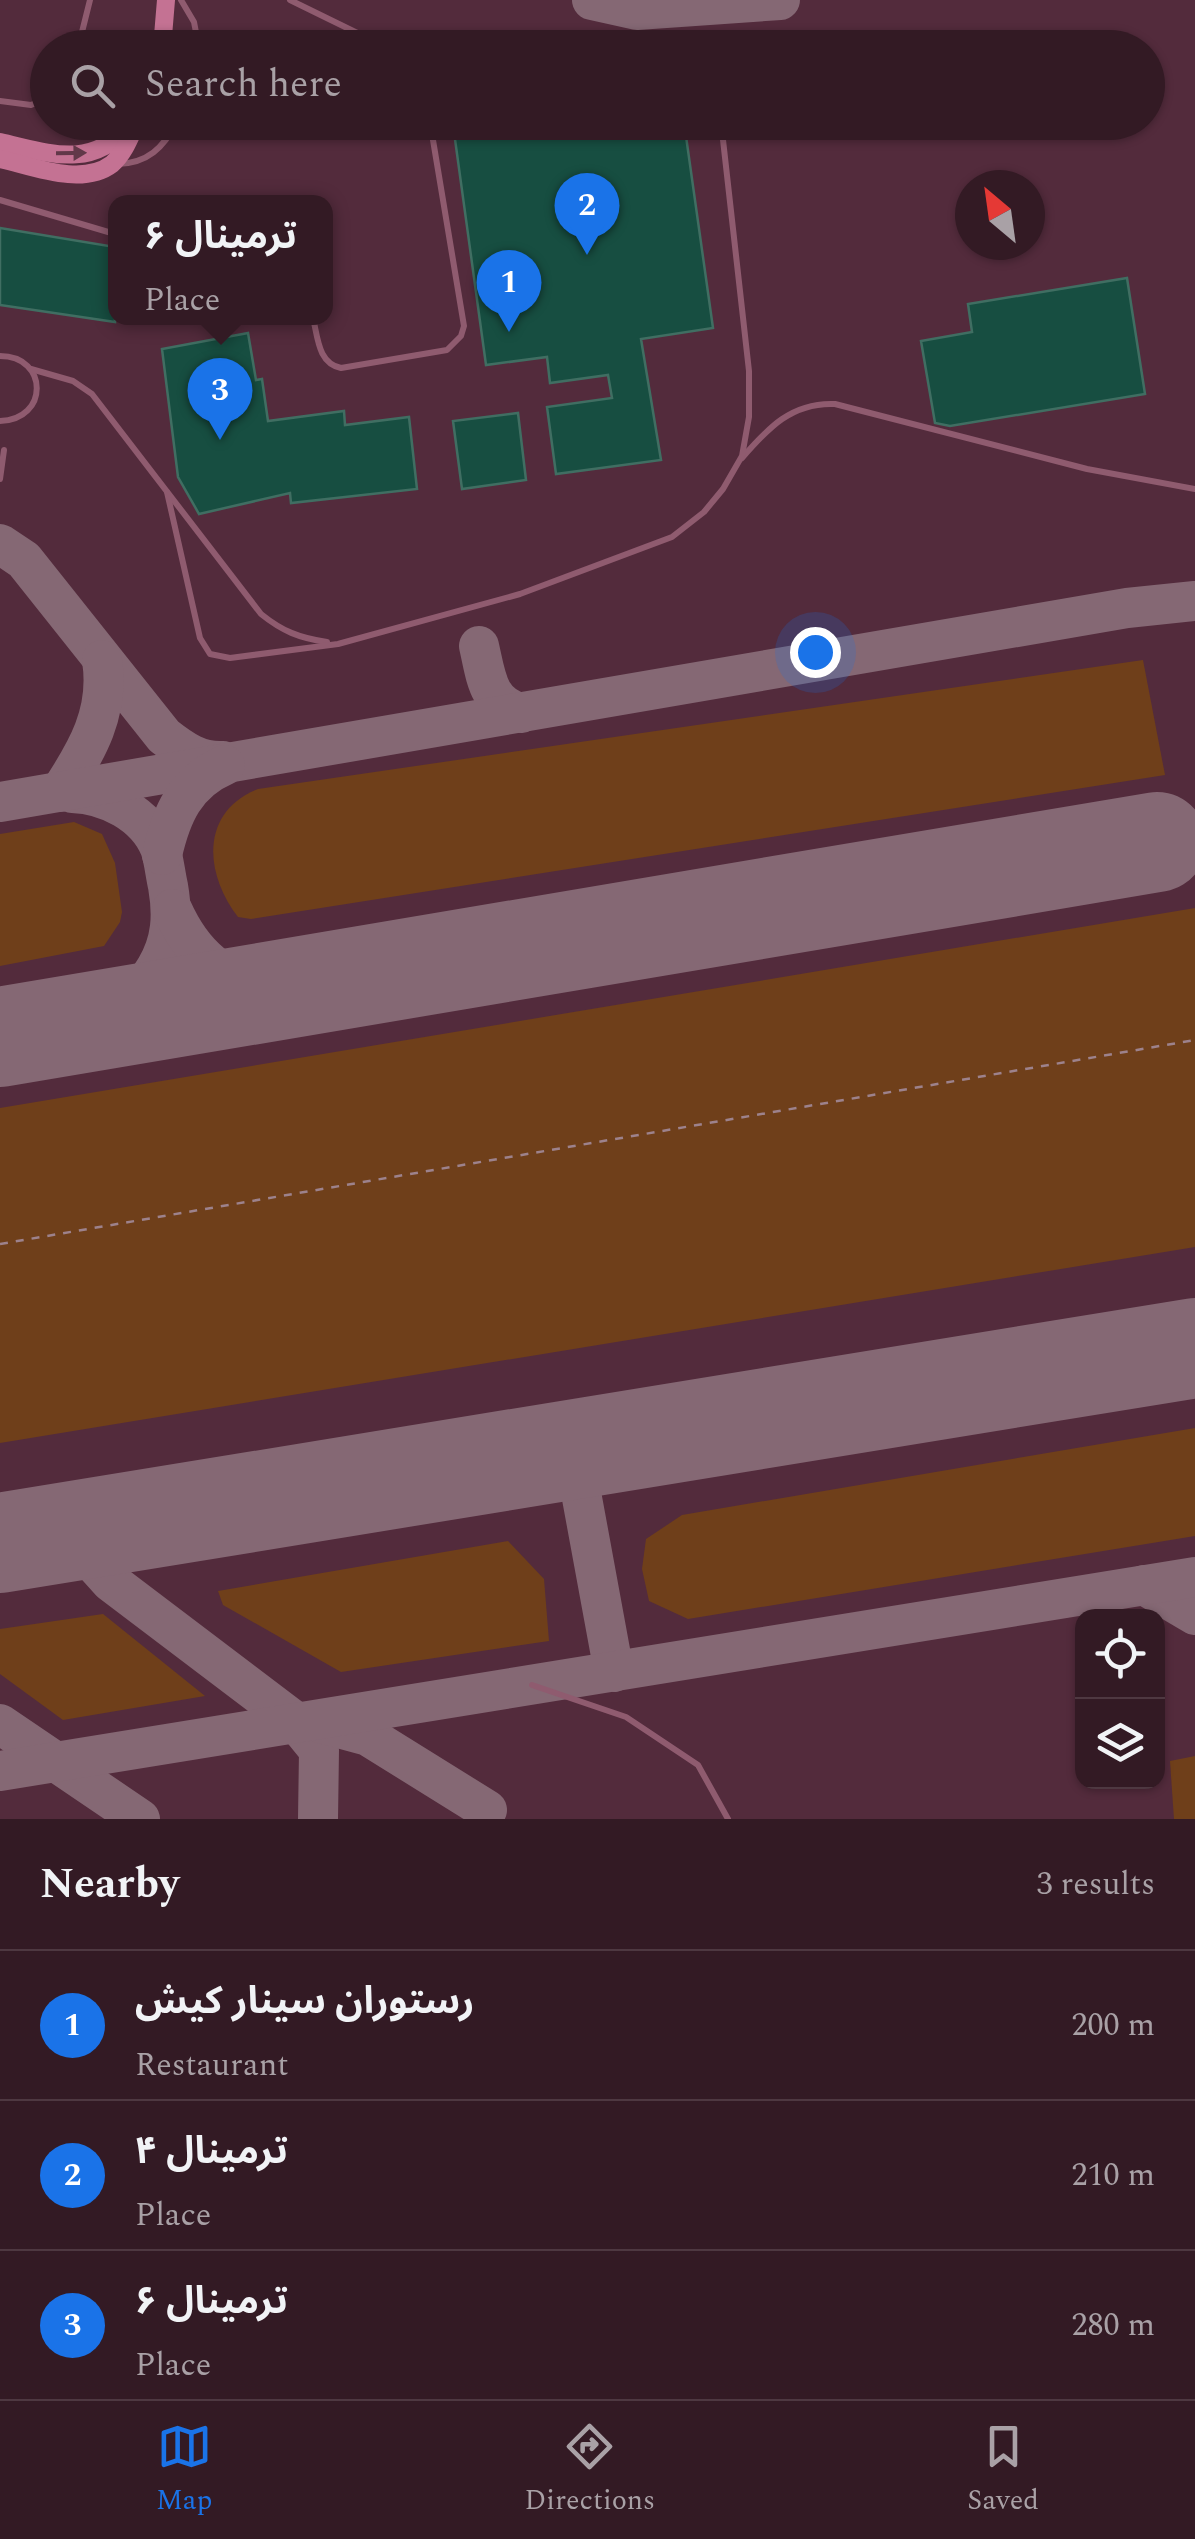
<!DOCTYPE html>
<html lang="en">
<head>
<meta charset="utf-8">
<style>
	:root { --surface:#331a24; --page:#3b232c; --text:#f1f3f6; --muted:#a9a1a6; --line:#4e3841; --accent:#1a73e8 }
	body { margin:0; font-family:Spectral,"Noto Sans Arabic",serif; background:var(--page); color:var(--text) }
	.controls { position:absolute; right:30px; bottom:30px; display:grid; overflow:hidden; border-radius:20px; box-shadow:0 2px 8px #0004 }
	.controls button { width:90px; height:90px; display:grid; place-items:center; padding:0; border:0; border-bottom:2px solid var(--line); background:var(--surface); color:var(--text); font:50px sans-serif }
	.compass { position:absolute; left:955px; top:170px; width:90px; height:90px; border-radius:50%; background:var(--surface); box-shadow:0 2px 8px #0004; rotate:331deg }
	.you { position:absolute; left:815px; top:652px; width:35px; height:35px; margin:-25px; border:8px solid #fff; border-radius:50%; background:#1a73e8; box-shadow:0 0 0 15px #1a73e833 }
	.badge { display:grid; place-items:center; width:65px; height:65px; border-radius:50%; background:var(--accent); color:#fff; font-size:32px; font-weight:700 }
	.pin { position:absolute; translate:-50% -82px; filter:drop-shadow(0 2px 5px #0008) }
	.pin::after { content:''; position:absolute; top:52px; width:35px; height:30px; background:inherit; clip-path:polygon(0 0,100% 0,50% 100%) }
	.popup { position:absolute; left:108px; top:195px; width:225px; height:130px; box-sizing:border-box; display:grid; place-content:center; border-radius:20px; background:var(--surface); filter:drop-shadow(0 2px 8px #0005); font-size:32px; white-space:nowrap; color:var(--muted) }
	.popup b { font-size:38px; color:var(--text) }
	.popup::after { content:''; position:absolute; left:50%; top:100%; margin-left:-20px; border:20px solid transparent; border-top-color:var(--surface) }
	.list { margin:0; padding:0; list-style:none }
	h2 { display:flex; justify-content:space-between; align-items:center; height:130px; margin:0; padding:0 40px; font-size:42px }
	h2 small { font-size:32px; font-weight:400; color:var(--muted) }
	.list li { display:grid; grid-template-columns:65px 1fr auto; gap:30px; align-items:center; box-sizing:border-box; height:150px; padding:0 40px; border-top:2px solid var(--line) }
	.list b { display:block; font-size:38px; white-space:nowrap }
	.list p { margin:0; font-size:32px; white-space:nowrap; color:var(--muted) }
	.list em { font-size:32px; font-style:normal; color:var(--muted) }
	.icon { flex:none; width:55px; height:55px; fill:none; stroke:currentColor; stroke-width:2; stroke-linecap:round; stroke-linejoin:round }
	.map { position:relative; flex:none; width:1195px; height:1819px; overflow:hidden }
	.search { position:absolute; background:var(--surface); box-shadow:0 2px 8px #0004; left:30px; right:30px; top:30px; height:110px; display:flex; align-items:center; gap:25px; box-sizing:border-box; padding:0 35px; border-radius:55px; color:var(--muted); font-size:38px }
	.sheet { height:580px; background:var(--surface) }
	nav { display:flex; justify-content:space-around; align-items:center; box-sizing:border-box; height:140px; border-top:2px solid var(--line); background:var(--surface); font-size:28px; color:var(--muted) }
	nav a { display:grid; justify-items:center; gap:5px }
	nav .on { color:var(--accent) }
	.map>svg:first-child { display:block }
</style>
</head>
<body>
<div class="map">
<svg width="1195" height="1819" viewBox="0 0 1195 1819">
	<rect width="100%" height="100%" fill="#442230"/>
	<path fill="#532b3c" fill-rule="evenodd" d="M0 0H1195V1819H0ZM48 48H1148V122H48ZM970 185H1030V245H970ZM115 202H325V318H115ZM1082 1616H1158V1782H1082Z"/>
	<g fill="#6f3f1a">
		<path d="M1143 660 1165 775 251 919 238 917C204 873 200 812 258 789Z"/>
		<path d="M74 822 102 834 115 863 122 912 120 922 104 946 0 966V834Z"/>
		<path d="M1195 908V1247L0 1443V1108Z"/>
		<path d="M1195 1428V1536L688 1619 649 1601 642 1569 646 1539 682 1515Z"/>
		<path d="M508 1541 544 1579 549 1641 341 1672 223 1605 218 1591Z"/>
		<path d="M103 1614 205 1696 63 1720 0 1674V1629Z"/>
		<path d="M1195 1756V1819H1174L1170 1761Z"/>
	</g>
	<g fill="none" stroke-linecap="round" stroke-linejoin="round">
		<g stroke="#856874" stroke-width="40">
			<path d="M592 0 637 10 780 0"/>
			<path d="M0 544 24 560 164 736C183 751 199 762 223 761"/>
			<path d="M479 646C486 676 487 704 521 713"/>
			<path d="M60 792C87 751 110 712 102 660"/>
			<path d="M72 793C107 794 146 814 160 848 164 859 165 873 168 886 173 915 172 941 156 968 143 991 121 1005 99 1019"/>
			<path d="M0 802 1127 608 1195 601"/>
			<path d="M1157 842 1195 837"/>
			<path d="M162 855C171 815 185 782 225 765"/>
			<path d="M172 909C193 956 223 982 274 988"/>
			<path d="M573 1449 614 1672"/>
			<path d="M66 1532 111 1582 297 1723 319 1750 318 1819"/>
			<path d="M1144 1585 1195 1615"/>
			<path d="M320 1723 368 1736 487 1810"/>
			<path d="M0 1724 140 1819"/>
			<path d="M0 1771 1195 1577"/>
		</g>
		<g stroke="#856874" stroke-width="100">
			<path d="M0 1037 1157 842"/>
			<path d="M0 1543 1195 1348"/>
		</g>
	</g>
	<g fill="#174e41" stroke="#406e62" stroke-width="2.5">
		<path d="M515 122H684L713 328 641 339 661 460 556 474 547 407 612 398 608 375 550 383 547 357 486 365 454 132Z"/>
		<path d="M0 228 115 247V322L0 305Z"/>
		<path d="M1127 278 1145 394 950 426 935 423 921 341 972 332 968 304Z"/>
		<path d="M248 333 256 380 262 379 268 421 344 411 345 425 409 417 417 489 291 503 290 493 199 514 178 477 162 349Z"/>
		<path d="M518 413 526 480 462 489 453 421Z"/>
	</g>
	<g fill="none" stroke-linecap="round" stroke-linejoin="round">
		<path stroke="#9d828c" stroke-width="2.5" stroke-dasharray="8 8" stroke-linecap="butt" d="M0 1244 1195 1040"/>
		<g stroke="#8f5b6f" stroke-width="6">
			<path d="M181 0 194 22 199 48"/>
			<path d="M290 0 388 48"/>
			<path d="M78 48 90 0"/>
			<path d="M0 101 31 105 48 98"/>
			<path d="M118 164C148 163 163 148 177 122"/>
			<path d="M0 200 115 234"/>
			<path d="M313 318C318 338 318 363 341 368L447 350 461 336 464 326 430 122"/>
			<path d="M0 356C49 356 49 420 0 421"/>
			<path d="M31 369 73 381 92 394 261 614C282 631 299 638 327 642"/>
			<path d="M742 458C768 428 792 402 835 404L1087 469 1195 489"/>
			<path d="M0 479 4 450"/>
			<path d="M167 492 200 638 210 654 230 658 338 644 520 594 672 537 704 512 723 489 742 456 749 417V371L721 122"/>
			<path d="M532 1685 626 1717 698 1765 728 1819"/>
		</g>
		<g stroke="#c47293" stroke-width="18">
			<path d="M162 48 166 0"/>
			<path d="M0 142C49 153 91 170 129 126"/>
			<path d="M0 159C32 166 82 187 112 164 124 154 130 137 137 122"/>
		</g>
	</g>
	<defs><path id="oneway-solid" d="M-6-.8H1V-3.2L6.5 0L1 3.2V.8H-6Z" transform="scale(2.5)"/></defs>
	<use fill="#623849" href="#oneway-solid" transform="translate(71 153) rotate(-1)"/>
</svg>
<div class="controls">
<button><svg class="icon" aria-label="locate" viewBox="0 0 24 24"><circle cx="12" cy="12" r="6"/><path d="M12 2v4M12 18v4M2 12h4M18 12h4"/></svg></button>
<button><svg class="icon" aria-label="layers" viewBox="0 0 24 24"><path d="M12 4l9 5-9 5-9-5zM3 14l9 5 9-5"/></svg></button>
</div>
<svg class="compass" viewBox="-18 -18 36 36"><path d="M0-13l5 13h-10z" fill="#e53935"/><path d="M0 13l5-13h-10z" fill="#a9a1a6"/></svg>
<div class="you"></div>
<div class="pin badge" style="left:509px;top:332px">1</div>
<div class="pin badge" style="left:587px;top:255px">2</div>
<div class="pin badge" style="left:220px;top:440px">3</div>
<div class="popup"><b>ترمینال ۶</b>Place</div>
<div class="search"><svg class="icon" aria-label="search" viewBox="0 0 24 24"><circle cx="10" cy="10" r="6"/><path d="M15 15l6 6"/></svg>Search here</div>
</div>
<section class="sheet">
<h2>Nearby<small>3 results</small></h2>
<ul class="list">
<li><span class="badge">1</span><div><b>رستوران سینار کیش</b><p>Restaurant</p></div><em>200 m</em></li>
<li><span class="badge">2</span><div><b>ترمینال ۴</b><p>Place</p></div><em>210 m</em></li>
<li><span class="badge">3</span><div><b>ترمینال ۶</b><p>Place</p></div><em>280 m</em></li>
</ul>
</section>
<nav>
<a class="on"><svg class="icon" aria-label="map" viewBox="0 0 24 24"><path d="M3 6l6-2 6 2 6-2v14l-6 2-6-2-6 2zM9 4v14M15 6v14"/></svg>Map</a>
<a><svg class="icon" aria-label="directions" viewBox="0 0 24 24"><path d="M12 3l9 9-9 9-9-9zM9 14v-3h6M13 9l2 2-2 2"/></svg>Directions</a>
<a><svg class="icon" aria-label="saved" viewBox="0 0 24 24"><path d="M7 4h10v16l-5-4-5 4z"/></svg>Saved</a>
</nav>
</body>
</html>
